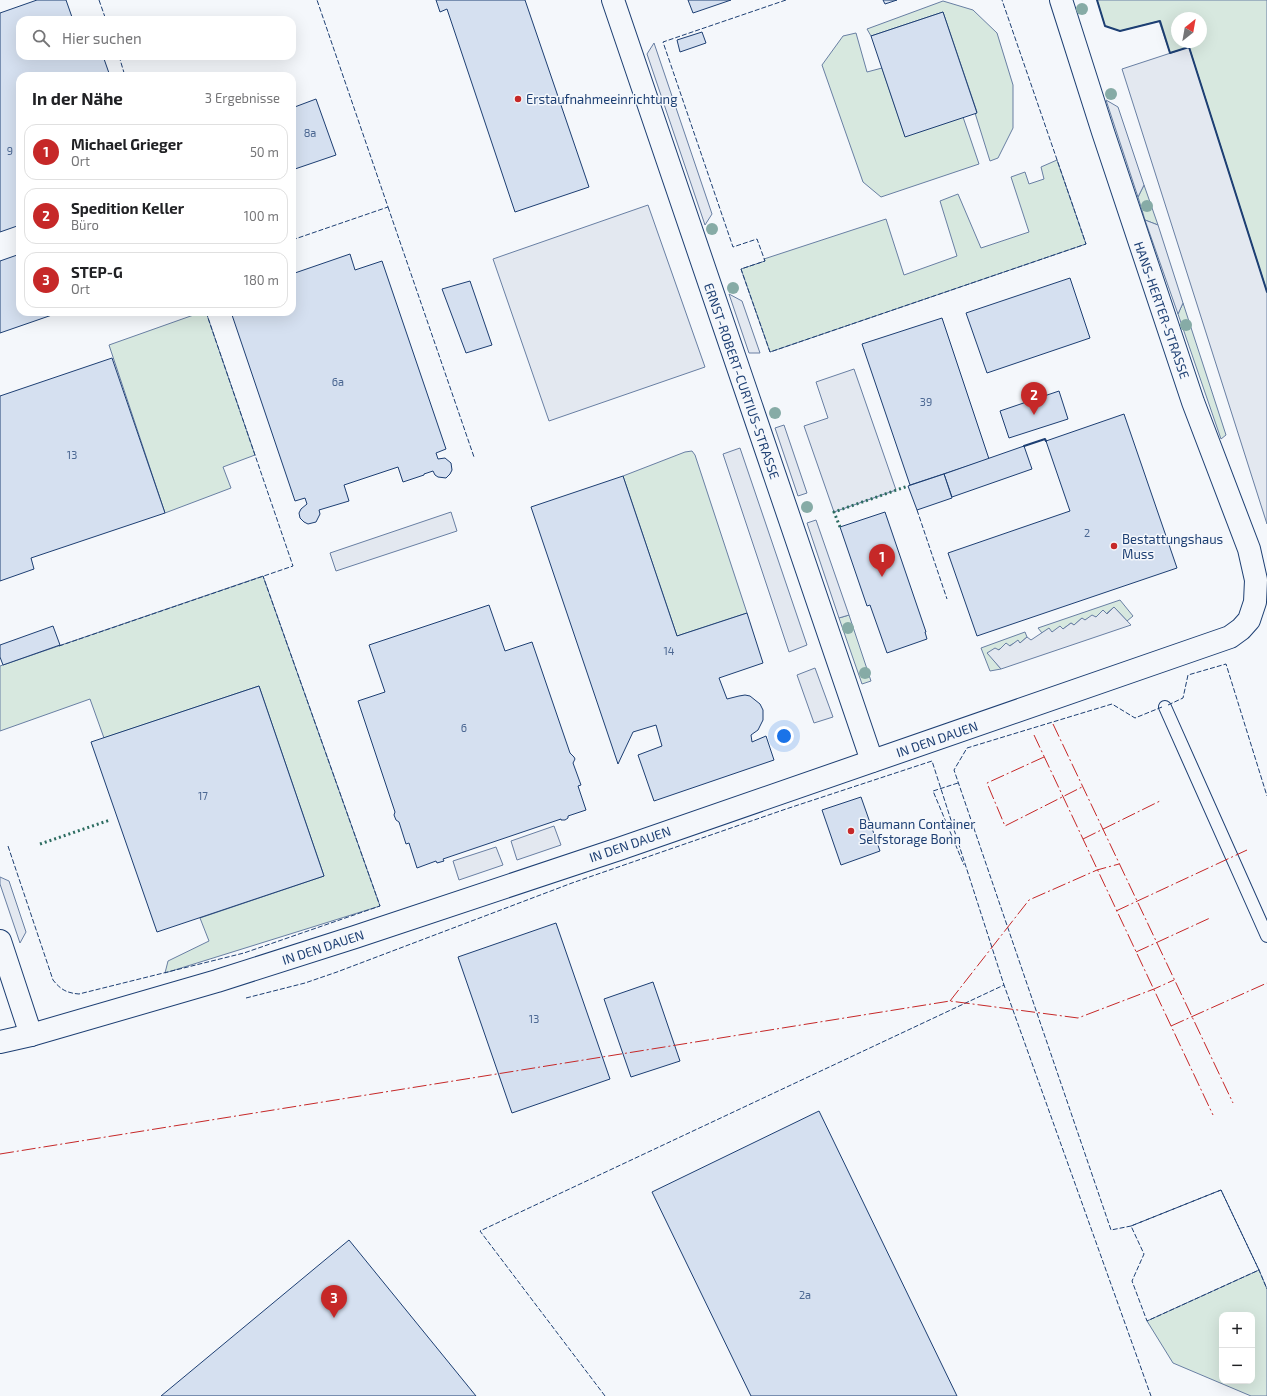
<!DOCTYPE html>
<html lang="de">
<head>
<meta charset="utf-8">
<style>
	:root { --surface:#fff; --page:#f6f6f6; --text:#202124; --muted:#757577; --line:#e0e0e0; --accent:#c62828 }
	body { margin:0; font-family:"Exo 2",sans-serif; background:var(--page); color:var(--text) }
	.controls { position:absolute; right:12px; bottom:12px; display:grid; overflow:hidden; border-radius:8px; box-shadow:0 4px 16px #0002 }
	.controls button { width:36px; height:36px; display:grid; place-items:center; padding:0; border:0; border-bottom:1px solid var(--line); background:var(--surface); color:var(--text); font:20px sans-serif }
	.compass { position:absolute; left:1171px; top:12px; width:36px; height:36px; border-radius:50%; background:var(--surface); box-shadow:0 4px 16px #0002; rotate:31deg }
	.you { position:absolute; left:784px; top:736px; width:14px; height:14px; margin:-10px; border:3px solid #fff; border-radius:50%; background:#1a73e8; box-shadow:0 0 0 6px #1a73e833 }
	.badge { display:grid; place-items:center; width:26px; height:26px; border-radius:50%; background:var(--accent); color:#fff; font-size:13px; font-weight:700 }
	.pin { position:absolute; translate:-50% -33px; filter:drop-shadow(0 1px 2px #0008) }
	.pin::after { content:''; position:absolute; top:21px; width:14px; height:12px; background:inherit; clip-path:polygon(0 0,100% 0,50% 100%) }
	.list { margin:0; padding:0; list-style:none }
	h2 { display:flex; justify-content:space-between; align-items:center; height:52px; margin:0; padding:0 16px; font-size:17px }
	h2 small { font-size:13px; font-weight:400; color:var(--muted) }
	.list li { display:grid; grid-template-columns:26px 1fr auto; gap:12px; align-items:center; box-sizing:border-box; height:56px; margin:0 8px 8px; padding:0 8px; border:1px solid var(--line); border-radius:12px }
	.list b { display:block; font-size:15px; white-space:nowrap }
	.list p { margin:0; font-size:13px; white-space:nowrap; color:var(--muted) }
	.list em { font-size:13px; font-style:normal; color:var(--muted) }
	.icon { flex:none; width:22px; height:22px; fill:none; stroke:currentColor; stroke-width:2; stroke-linecap:round; stroke-linejoin:round }
	.map { position:relative; flex:none; width:1267px; height:1396px; overflow:hidden }
	.search { position:absolute; background:var(--surface); box-shadow:0 4px 16px #0002; left:16px; top:16px; width:280px; height:44px; display:flex; align-items:center; gap:10px; box-sizing:border-box; padding:0 14px; border-radius:12px; color:var(--muted); font-size:15px }
	.panel { position:absolute; background:var(--surface); box-shadow:0 4px 16px #0002; left:16px; top:72px; width:280px; height:244px; border-radius:12px }
	.map>svg:first-child { display:block }
</style>
</head>
<body>
<div class="map">
<svg width="1267" height="1396" viewBox="0 0 1267 1396">
	<rect width="100%" height="100%" fill="#f4f7fb"/>
	<g fill="#d7e8df" stroke="#687fa3" fill-rule="evenodd">
		<path d="M1097 0H1267V292L1189 47 1170 53 1159 21 1120 31 1105 26ZM1177 18H1201V42H1177Z"/>
		<path d="M943 1 973 10 997 33 1013 85V128L998 158 990 161 975 113 977 112 943 12 871 36 867 29Z"/>
		<path d="M856 33 867 72 882 68 905 136 963 117 979 164 881 197 863 182 822 65 843 36Z"/>
		<path d="M1057 160 1086 244 770 352 741 269 765 261 764 259 886 219 904 275 957 256 940 201 958 194 981 248 1029 232 1011 177 1025 172 1029 184 1044 179 1041 167Z"/>
		<path d="M1144 185 1158 225 1145 220 1138 197Z"/>
		<path d="M1183 303 1226 435 1221 439 1178 314Z"/>
		<path d="M202 312H206L255 455 223 467 231 488 165 513 109 345Z"/>
		<path d="M692 451 695 455 747 613 677 636 623 476 685 452Z"/>
		<path d="M263 576 380 906 165 973 168 961 209 941 200 918 324 876 259 686 104 738 90 699 0 731V666Z"/>
		<path d="M1120 600 1133 616 1127 621 1114 607 1106 614 1084 620 1082 618 1074 625 1071 623 1063 629 1052 632 1049 629 1042 633 1038 628Z"/>
		<path d="M849 615 871 681 862 684 839 618Z"/>
		<path d="M1025 632 1027 637 1020 643 1018 641 1009 646 988 653 1001 669 990 671 981 648Z"/>
		<path d="M1259 1270 1267 1289V1396H1251L1173 1363 1147 1321ZM1222 1315H1252V1381H1222Z"/>
	</g>
	<g fill="#e3e8f0" stroke="#687fa3">
		<path d="M654 43 712 214 705 225 647 54Z"/>
		<path d="M1189 47 1267 292V524L1122 69Z"/>
		<path d="M1106 100 1118 107 1144 185 1138 197Z"/>
		<path d="M648 205 705 367 549 421 493 259Z"/>
		<path d="M1145 220 1158 225 1183 303 1178 314Z"/>
		<path d="M729 294 742 301 760 353H749Z"/>
		<path d="M854 369 896 490 834 512 804 426 828 418 816 382Z"/>
		<path d="M784 425 807 493 798 496 775 428Z"/>
		<path d="M740 448 807 645 789 652 723 454Z"/>
		<path d="M451 512 457 531 336 571 330 553Z"/>
		<path d="M816 520 849 615 839 618 807 523Z"/>
		<path d="M1114 607 1131 625 1001 669 987 653 995 648 999 650 1006 643 1010 646 1018 640 1020 643 1027 637 1031 640 1049 628 1052 632 1060 626 1063 629 1071 623 1074 625 1082 618 1085 620 1092 615 1096 617 1103 610 1107 614Z"/>
		<path d="M815 668 833 717 814 723 797 675Z"/>
		<path d="M554 826 561 845 517 860 511 841Z"/>
		<path d="M496 847 503 865 459 880 453 861Z"/>
		<path d="M0 877 9 881 26 932 20 943 0 884Z"/>
	</g>
	<g fill="#d5e0f0" stroke="#1d3f73">
		<path d="M37 0H66L73 20H20V56H103L110 76H20V225L0 232V13Z"/>
		<path d="M436 0H525L589 187 515 212 447 9 440 12Z"/>
		<path d="M688 0H731L693 13Z"/>
		<path d="M883 0H897L885 4Z"/>
		<path d="M943 12 977 113 905 137 871 36Z"/>
		<path d="M702 32 706 43 680 52 677 40Z"/>
		<path d="M316 99 336 155 292 170V108Z"/>
		<path d="M20 254V312H51L52 315 0 333V261Z"/>
		<path d="M350 254 355 270 382 261 446 449 436 453 438 459 445 458 451 463 452 470 450 474 446 478 438 477 435 475 433 471 424 474V475L403 482 398 467 344 485 349 501 319 510 320 514 316 522 308 524 304 522 300 518 299 513 301 509 307 504 305 498 295 501 231 312H292V274Z"/>
		<path d="M1070 278 1090 338 987 373 966 313Z"/>
		<path d="M470 281 492 345 466 353 442 289Z"/>
		<path d="M51 312H62L52 315Z"/>
		<path d="M942 318 989 459 910 485 862 344Z"/>
		<path d="M112 358 165 513 31 558 34 569 0 581V396Z"/>
		<path d="M1059 391 1068 419 1009 438 1000 411Z"/>
		<path d="M1124 414 1177 568 977 636 948 553 1070 511 1046 441Z"/>
		<path d="M1024 446 1032 469 952 497 944 474Z"/>
		<path d="M944 474 952 498 917 510 908 486Z"/>
		<path d="M623 476 677 636 747 613 763 663 719 678 727 699 739 696 745 695 750 696 760 704 763 710V720L758 730 751 735 752 742 766 736 774 760 654 801 638 755 662 746 656 725 633 732 618 764 531 507Z"/>
		<path d="M885 512 926 632H925L927 639 887 653 870 605 867 606 840 527Z"/>
		<path d="M489 605 505 651 532 642 570 753 574 757 575 759 573 763 581 785 578 786 586 810 568 816V818L565 820H561V819L443 859 444 861 437 863 436 861 417 868 409 843 406 844 399 822 396 820 394 815 395 812 358 701 385 692 369 645Z"/>
		<path d="M53 626 60 645 3 665 0 657V645Z"/>
		<path d="M259 686 324 876 157 932 91 742Z"/>
		<path d="M861 797 880 851 841 865 822 810Z"/>
		<path d="M556 923 610 1079 512 1113 458 957Z"/>
		<path d="M653 982 680 1061 631 1077 604 999Z"/>
		<path d="M819 1111 957 1396H751L652 1192Z"/>
		<path d="M349 1240 476 1396H161Z"/>
	</g>
	<g fill="none" stroke-linecap="round" stroke-linejoin="round">
		<defs>
			<path id="service" d="M1165 707 1267 936"/>
			<g id="minor">
				<path d="M613 0 872 761"/>
				<path d="M0 941 31 1035"/>
				<path d="M0 1042 31 1035 217 981 355 937 619 849 1230 637 1241 629 1249 620 1255 602 1256 580 1249 549 1193 402 1103 132 1061 0"/>
			</g>
		</defs>
		<use href="#service" stroke="#1d3f73" stroke-width="14"/>
		<use href="#minor" stroke="#1d3f73" stroke-width="24"/>
		<use href="#service" stroke="#f4f7fb" stroke-width="12"/>
		<use href="#minor" stroke="#f4f7fb" stroke-width="22"/>
		<g stroke="#2c6c60" stroke-width="3" stroke-dasharray="2 3" stroke-linecap="butt">
			<path d="M840 527 834 512 908 486"/>
			<path d="M40 844 110 820"/>
		</g>
		<g stroke="#1d3f73" stroke-width="1" stroke-dasharray="5 2" stroke-linecap="butt">
			<path d="M99 0 106 20"/>
			<path d="M786 0 663 42 733 247 757 239 765 261 741 269 770 352 1086 244 1002 0"/>
			<path d="M119 56 125 76"/>
			<path d="M388 207 474 457"/>
			<path d="M292 240 388 207 317 0"/>
			<path d="M917 510 947 599"/>
			<path d="M59 646 293 566 206 312"/>
			<path d="M1168 705 1183 698 1188 675 1226 664 1267 796"/>
			<path d="M1162 707 1135 718 1112 704 967 748 954 770 1111 1230 1131 1226 1221 1190 1259 1270 1267 1289"/>
			<path d="M958 783 933 791 964 865"/>
			<path d="M8 846 53 980C61 990 67 993 79 994L244 953 380 906 263 576"/>
			<path d="M246 998 305 983 337 972 572 883 786 809 932 761 1004 985"/>
			<path d="M1221 1190 1259 1270 1147 1321 1132 1281 1144 1254 1131 1226Z"/>
			<path d="M605 1396 480 1231 1004 985 1151 1396"/>
		</g>
		<g stroke="#1d3f73" stroke-width="2">
			<path d="M1097 0 1105 26 1120 31 1160 21 1170 53 1189 47 1267 292"/>
			<path d="M1024 446 1045 439 1046 441"/>
		</g>
		<g stroke="#c62828" stroke-width="1" stroke-dasharray="14 3 2 3" stroke-linecap="butt">
			<path d="M1053 724 1233 1103"/>
			<path d="M1034 735 1213 1115"/>
			<path d="M1044 757 987 783 1005 826 1082 787"/>
			<path d="M1083 839 1160 801"/>
			<path d="M1116 911 1247 850"/>
			<path d="M1136 952 1210 918"/>
			<path d="M950 1001 1029 900 1097 870 1119 864"/>
			<path d="M1171 1026 1267 983"/>
			<path d="M0 1154 950 1001 1078 1018 1154 989 1174 980"/>
		</g>
	</g>
	<g fill="#86aba6">
		<circle cx="1082" cy="9" r="6"/>
		<circle cx="1111" cy="94" r="6"/>
		<circle cx="1147" cy="206" r="6"/>
		<circle cx="712" cy="229" r="6"/>
		<circle cx="733" cy="288" r="6"/>
		<circle cx="1186" cy="325" r="6"/>
		<circle cx="775" cy="413" r="6"/>
		<circle cx="807" cy="507" r="6"/>
		<circle cx="848" cy="628" r="6"/>
		<circle cx="865" cy="673" r="6"/>
	</g>
	<g fill="#c62828" stroke="#f4f7fb" stroke-width="1.5">
		<circle cx="518" cy="99" r="4"/>
		<circle cx="1114" cy="546" r="4"/>
		<circle cx="851" cy="831" r="4"/>
	</g>
	<g text-anchor="middle" dominant-baseline="central" stroke-width="3" stroke-linejoin="round" paint-order="stroke">
		<g font-size="11" fill="#4b6792">
			<text x="310" y="132">8a</text>
			<text x="10" y="150">9</text>
			<text x="338" y="381">6a</text>
			<text x="926" y="401">39</text>
			<text x="72" y="454">13</text>
			<text x="1087" y="532">2</text>
			<text x="669" y="650">14</text>
			<text x="464" y="727">6</text>
			<text x="203" y="795">17</text>
			<text x="534" y="1018">13</text>
			<text x="805" y="1294">2a</text>
		</g>
		<g font-size="13" fill="#1d3f73" stroke="#f4f7fb" text-anchor="start">
			<text x="526" y="99">Erstaufnahmeeinrichtung</text>
			<text x="1122" y="539">Bestattungshaus<tspan x="1122" dy="15">Muss</tspan></text>
			<text x="859" y="824">Baumann Container<tspan x="859" dy="15">Selfstorage Bonn</tspan></text>
		</g>
		<g font-size="13" fill="#1d3f73" stroke="#f4f7fb">
			<text transform="translate(1162 310) rotate(71)">HANS-HERTER-STRASSE</text>
			<text transform="translate(742 381) rotate(71)">ERNST-ROBERT-CURTIUS-STRASSE</text>
			<text transform="translate(937 739) rotate(-19)">IN DEN DAUEN</text>
			<text transform="translate(630 844) rotate(-19)">IN DEN DAUEN</text>
			<text transform="translate(323 947) rotate(-18)">IN DEN DAUEN</text>
		</g>
	</g>
</svg>
<div class="controls">
<button>+</button>
<button>−</button>
</div>
<svg class="compass" viewBox="-18 -18 36 36"><path d="M0-13l5 13h-10z" fill="#e53935"/><path d="M0 13l5-13h-10z" fill="#757577"/></svg>
<div class="you"></div>
<div class="pin badge" style="left:882px;top:577px">1</div>
<div class="pin badge" style="left:1034px;top:415px">2</div>
<div class="pin badge" style="left:334px;top:1318px">3</div>
<div class="search"><svg class="icon" aria-label="search" viewBox="0 0 24 24"><circle cx="10" cy="10" r="6"/><path d="M15 15l6 6"/></svg>Hier suchen</div>
<section class="panel">
<h2>In der Nähe<small>3 Ergebnisse</small></h2>
<ul class="list">
<li><span class="badge">1</span><div><b>Michael Grieger</b><p>Ort</p></div><em>50 m</em></li>
<li><span class="badge">2</span><div><b>Spedition Keller</b><p>Büro</p></div><em>100 m</em></li>
<li><span class="badge">3</span><div><b>STEP-G</b><p>Ort</p></div><em>180 m</em></li>
</ul>
</section>
</div>
</body>
</html>
